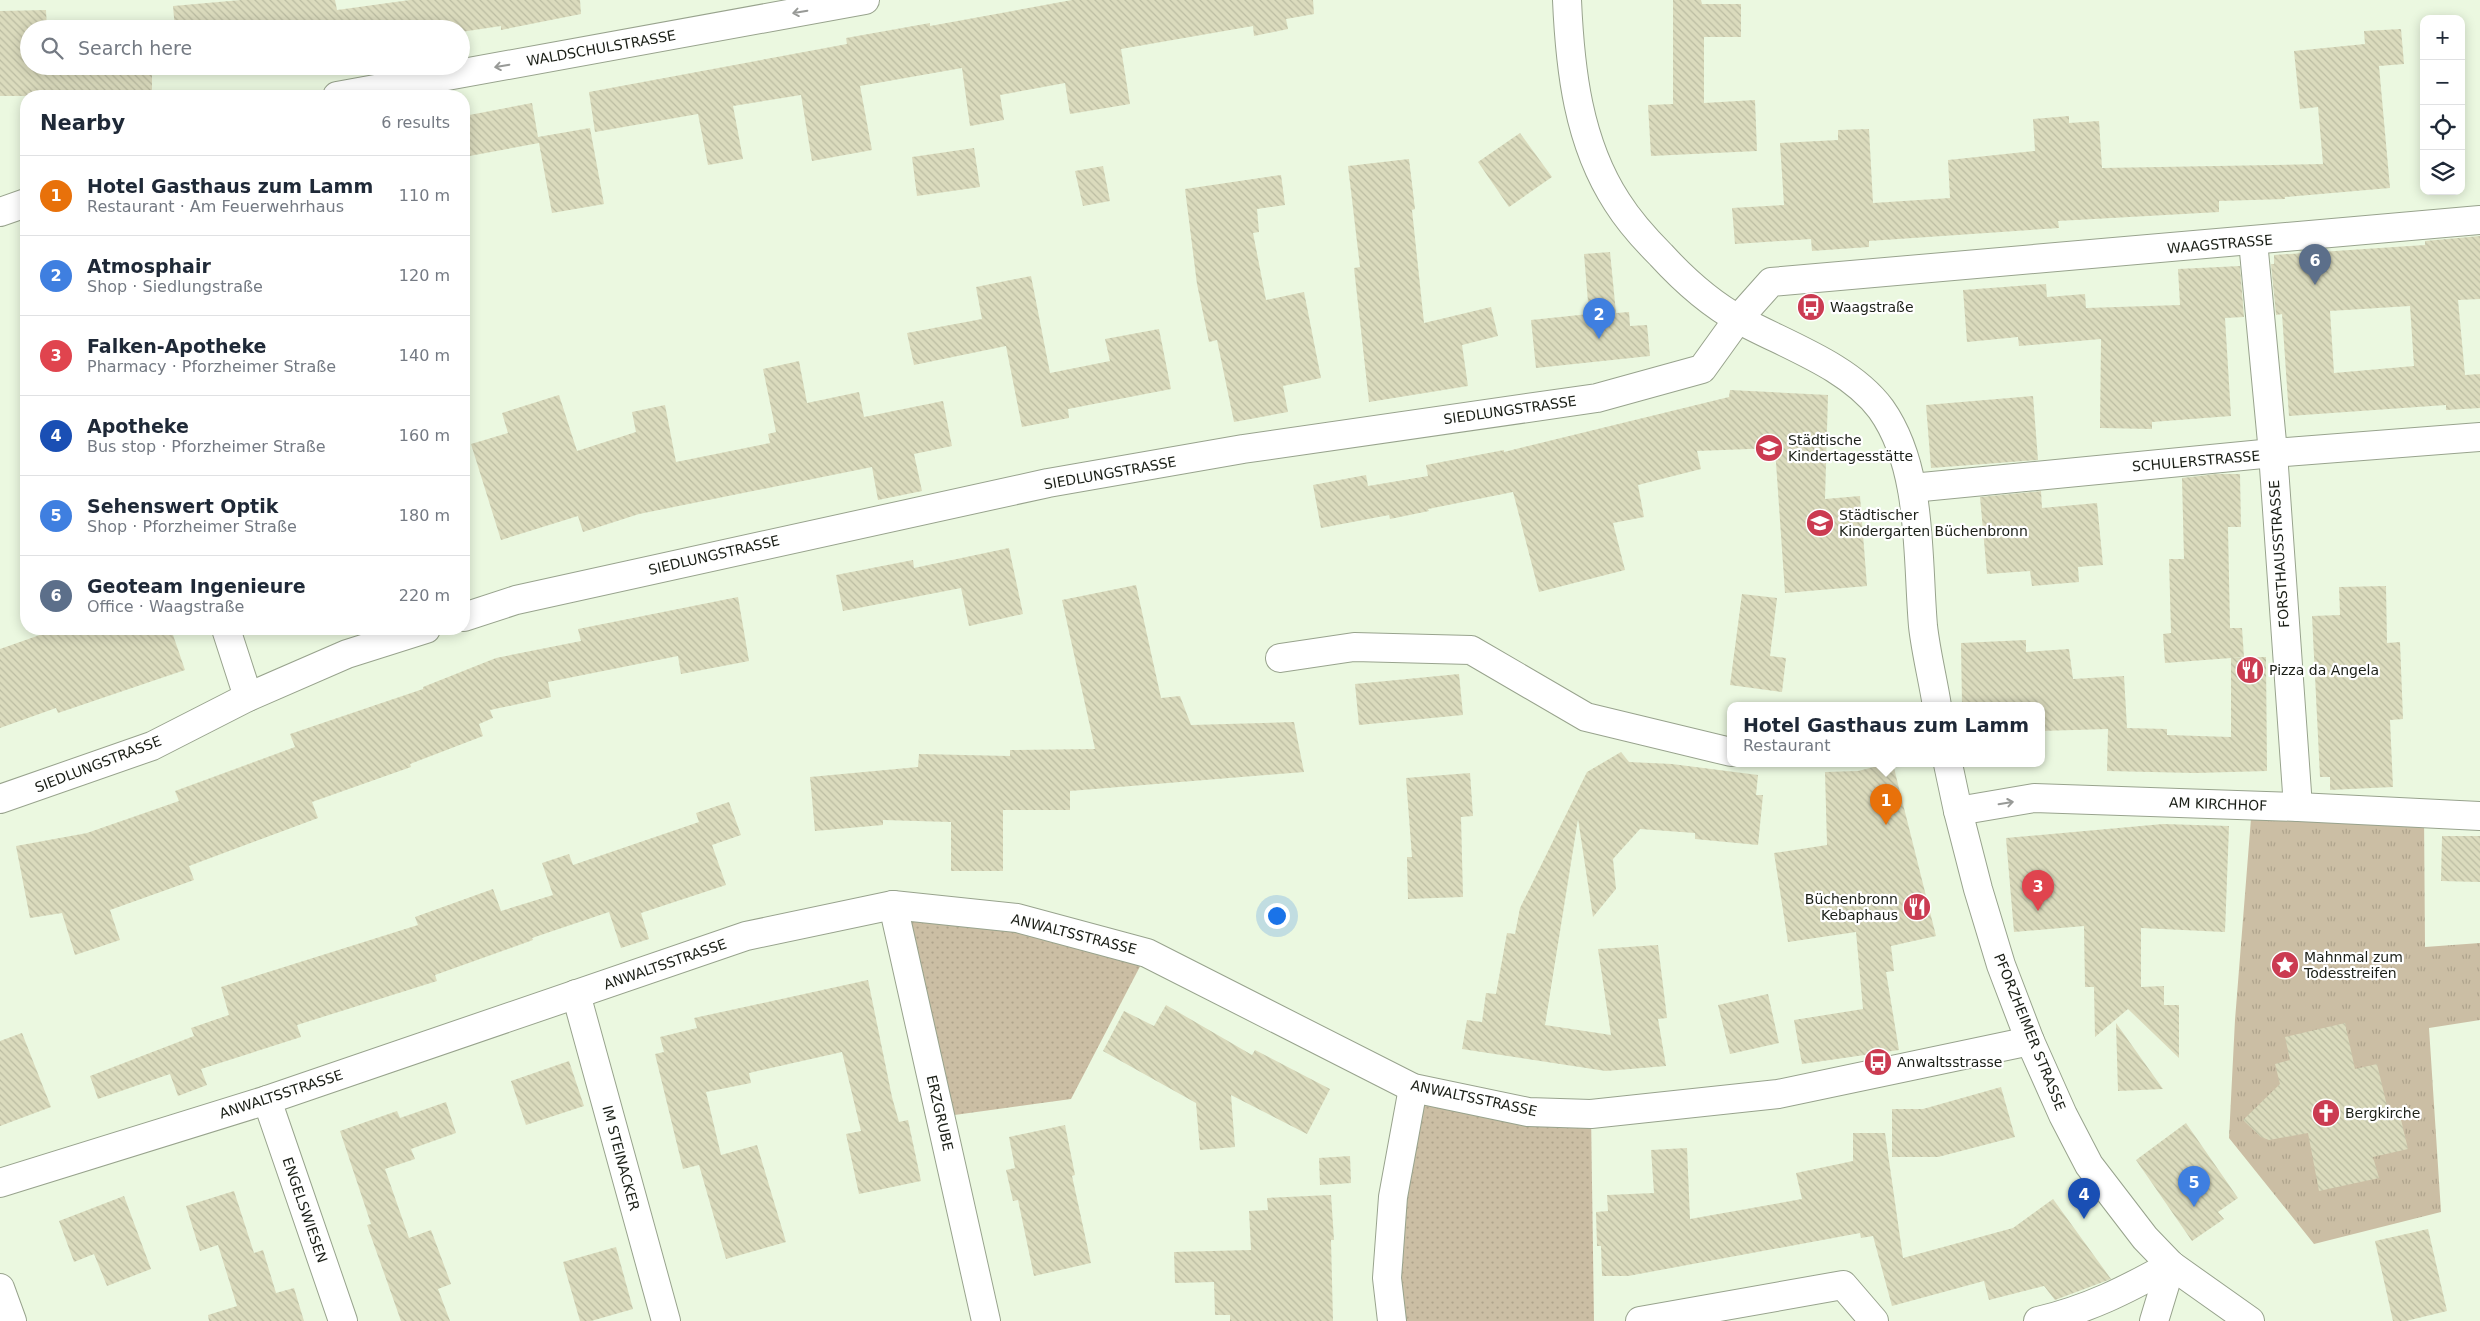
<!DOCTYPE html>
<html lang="en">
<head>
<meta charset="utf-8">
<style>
	:root { --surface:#fff; --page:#f6f6f7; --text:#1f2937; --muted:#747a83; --line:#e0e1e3; --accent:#ea580c }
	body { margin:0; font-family:"DejaVu Sans",sans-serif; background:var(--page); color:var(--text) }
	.controls { position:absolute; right:15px; top:15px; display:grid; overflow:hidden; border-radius:10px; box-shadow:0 2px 12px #0003 }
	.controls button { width:45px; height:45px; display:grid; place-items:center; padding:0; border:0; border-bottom:1px solid var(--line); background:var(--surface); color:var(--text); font:25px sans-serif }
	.you { position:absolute; left:1276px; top:915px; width:18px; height:18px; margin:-12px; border:4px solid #fff; border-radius:50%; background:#1a73e8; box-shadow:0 0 0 8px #1a73e833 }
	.badge { display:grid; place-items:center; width:32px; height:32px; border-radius:50%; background:var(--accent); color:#fff; font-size:16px; font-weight:700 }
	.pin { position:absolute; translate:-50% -41px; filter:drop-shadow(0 1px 2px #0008) }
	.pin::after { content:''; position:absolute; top:26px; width:18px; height:15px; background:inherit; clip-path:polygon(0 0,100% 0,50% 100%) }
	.popup { position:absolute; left:1727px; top:702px; width:318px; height:65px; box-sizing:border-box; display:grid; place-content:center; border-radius:10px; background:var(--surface); filter:drop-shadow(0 1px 4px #0005); font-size:16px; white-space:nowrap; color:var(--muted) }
	.popup b { font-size:19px; color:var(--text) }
	.popup::after { content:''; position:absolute; left:50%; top:100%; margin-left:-10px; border:10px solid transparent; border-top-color:var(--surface) }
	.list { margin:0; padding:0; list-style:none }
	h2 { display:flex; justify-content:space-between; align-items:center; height:65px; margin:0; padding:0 20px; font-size:21px }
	h2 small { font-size:16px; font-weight:400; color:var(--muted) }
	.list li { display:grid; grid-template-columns:32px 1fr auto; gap:15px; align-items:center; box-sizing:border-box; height:80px; padding:0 20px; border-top:1px solid var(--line) }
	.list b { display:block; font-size:19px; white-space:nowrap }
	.list p { margin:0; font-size:16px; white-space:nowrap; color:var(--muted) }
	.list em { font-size:16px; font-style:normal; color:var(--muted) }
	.icon { flex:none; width:28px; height:28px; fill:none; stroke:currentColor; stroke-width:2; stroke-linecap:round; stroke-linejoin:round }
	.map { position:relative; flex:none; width:2480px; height:1321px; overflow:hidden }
	.search { position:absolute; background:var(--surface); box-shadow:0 2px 12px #0003; left:20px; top:20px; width:450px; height:55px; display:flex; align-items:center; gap:12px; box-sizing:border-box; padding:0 18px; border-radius:28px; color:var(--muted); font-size:19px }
	.panel { position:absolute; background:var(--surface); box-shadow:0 2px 12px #0003; left:20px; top:90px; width:450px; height:545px; border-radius:20px }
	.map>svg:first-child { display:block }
</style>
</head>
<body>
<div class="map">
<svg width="2480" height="1321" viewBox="0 0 2480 1321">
	<defs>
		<pattern id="grass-dots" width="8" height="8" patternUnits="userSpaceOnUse" patternTransform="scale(1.25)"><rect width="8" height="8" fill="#cbbea4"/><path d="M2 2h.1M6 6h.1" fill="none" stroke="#aea38c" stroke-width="1.8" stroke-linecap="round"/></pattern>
		<pattern id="park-tufts" width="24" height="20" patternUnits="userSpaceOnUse" patternTransform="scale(1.25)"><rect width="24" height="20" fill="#cbbea4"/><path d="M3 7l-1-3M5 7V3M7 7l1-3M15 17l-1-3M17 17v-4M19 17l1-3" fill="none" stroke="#aea38c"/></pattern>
		<pattern id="building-back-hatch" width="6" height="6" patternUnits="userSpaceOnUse" patternTransform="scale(1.25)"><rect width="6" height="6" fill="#dbdbbd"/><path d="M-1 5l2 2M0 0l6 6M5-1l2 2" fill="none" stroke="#bbbca2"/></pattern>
	</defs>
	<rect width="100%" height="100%" fill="#ebf8e0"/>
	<g fill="url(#grass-dots)">
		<path d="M893 905 1147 953 1071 1099 940 1117Z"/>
		<path d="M1413 1088 1591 1114 1594 1321H1392Z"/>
	</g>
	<path fill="url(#park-tufts)" d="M2252 806 2424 813 2425 947 2480 943V1020L2429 1028 2441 1212 2314 1244 2229 1138 2235 1020Z"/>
	<g fill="url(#building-back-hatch)" fill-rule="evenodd">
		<path d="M241 0H335L337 10 410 0H580L581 14 501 30V26L461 32V29H175L173 6Z"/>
		<path d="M1072 0H1313L1314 14 1286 19 1288 29 1254 36 1253 26 1121 49 1130 104 1070 114 1065 83 1000 95 1004 120 970 126 962 68 860 86 872 150 812 161 801 95 733 106 743 159 708 165 698 114 595 132 589 92 847 44 846 38 930 23V26Z"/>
		<path d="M1673 0H1701L1702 4H1741V37H1704V103L1755 100 1757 151 1651 156 1648 105 1673 104Z"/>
		<path d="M46 10 47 29H29V66H152V96H0V11Z"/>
		<path d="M2401 29 2404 64 2379 66 2390 188 2285 197V199L2219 201V212L2058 221 2059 228 1869 241V247L1812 251 1811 239 1735 244 1732 208 1784 205 1780 143 1838 140V130L1869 129 1873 203 1950 198 1948 160 2035 151 2033 119 2069 116V123L2099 121 2102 168 2323 164 2318 107 2300 109 2294 51 2365 44 2364 31Z"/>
		<path d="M179 66H253L179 74Z"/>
		<path d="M532 103 538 137 590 128 604 204 552 213 539 143 464 157V116Z"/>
		<path d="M1520 133 1552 177 1509 207 1478 162Z"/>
		<path d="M974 148 980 187 917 196 912 157Z"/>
		<path d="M1409 159 1415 209 1412 210 1424 323 1491 307 1498 336 1462 345 1468 386 1369 402 1354 268 1360 267 1348 166Z"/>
		<path d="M1103 166 1110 201 1083 206 1075 171Z"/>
		<path d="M1281 175 1285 205 1257 209 1259 232 1253 233 1266 300 1304 292 1321 378 1283 386 1288 412 1234 422 1217 340 1209 342 1197 284 1185 189Z"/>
		<path d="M2480 236V299L2458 300 2465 375 2480 374V408L2446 410V405L2289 416 2282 314 2276 315 2271 264H2274V255L2425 245V241ZM2410 306 2414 366 2334 373 2330 311Z"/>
		<path d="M1610 252 1616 313 1629 312 1630 326 1647 325 1650 356 1536 368 1531 320 1589 314 1584 254Z"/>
		<path d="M2240 266 2244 317 2225 318 2231 416 2152 422V429L2100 428 2101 339 2019 346 2018 337 1967 342 1963 290 2046 284 2047 297 2085 294 2086 308 2180 305 2178 269Z"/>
		<path d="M1031 276 1050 373 1110 361 1105 339 1159 329 1171 389 1068 409 1069 418 1022 427 1006 346 914 365 907 333 982 319 976 287Z"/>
		<path d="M799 361 807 403 859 392 864 417 943 401 952 446 914 454 922 491 878 500 872 467 639 514 583 532 578 516 501 540 471 444 508 433 502 413 559 395 577 451 636 432 632 412 665 405 676 462 770 443 768 434 776 432 763 369Z"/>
		<path d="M1730 390 1828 395 1825 499 1860 496 1867 586 1785 593 1775 448 1697 451 1701 469 1638 485 1644 517 1613 523 1625 570 1539 592 1513 492 1428 509 1429 511 1390 519 1389 515 1321 528 1313 485 1366 475 1368 486 1428 476 1426 465 1504 450V452L1729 397Z"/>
		<path d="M2033 396 2038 460 1931 468 1926 405Z"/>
		<path d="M2216 474H2240L2241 527H2228L2230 628H2242L2244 657 2232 658 2266 657 2267 771 2195 773 2107 771 2108 729 2041 731V706H1962L1961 643 2026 640V652L2069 649 2073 679 2124 676 2127 728 2167 729V735L2231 737V658L2165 663 2163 634 2171 633 2169 559H2184L2182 478Z"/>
		<path d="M2041 491 2042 508 2097 503 2103 565 2078 567 2079 582 2032 586 2030 571 1987 574 1980 497Z"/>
		<path d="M1009 548 1023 614 969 626 961 588 843 611 836 575 913 560 914 568Z"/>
		<path d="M1136 585 1161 698 1180 696 1191 725 1294 722 1304 772 1070 791V810H1003V871H951V822L883 820V825L815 831 810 777 918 767 919 754 1010 756V750L1095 749 1062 600Z"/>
		<path d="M2386 586 2387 643 2400 642 2403 719 2390 720 2393 787 2330 790V777H2320L2312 616 2340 615 2339 587Z"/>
		<path d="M1742 594 1777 598 1770 656 1786 658 1782 692 1730 685Z"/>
		<path d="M738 597 749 661 681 674 678 656 548 682 551 697 490 710 493 718 479 724 483 736 410 764 411 767 312 802 318 818 189 866 194 880 110 910 120 940 75 955 62 913 30 918 16 846 87 833 179 801 175 791 295 747 290 734 423 689V687L496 658 581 641 578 629Z"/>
		<path d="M57 629H171L185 670 58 713 56 708 0 728V649Z"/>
		<path d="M1459 674 1463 715 1359 725 1355 684Z"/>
		<path d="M1621 752 1629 762 1672 764 1758 775 1756 795H1763L1758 845 1695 839V833L1640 829 1613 859 1616 889 1593 917 1578 819 1545 1025 1611 1035 1598 949 1658 945 1667 1018 1658 1019 1666 1066 1606 1071 1462 1049 1467 1020 1482 1022 1486 993 1496 994 1507 933 1515 934 1520 908 1587 772Z"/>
		<path d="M1886 764H1893L1936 936 1891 946 1894 971 1886 972 1899 1050 1802 1064 1794 1020 1863 1009 1856 932 1788 942 1774 853 1827 845 1825 772 1858 771Z"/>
		<path d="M1470 773 1473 816 1461 817 1463 897 1408 899 1407 857H1412L1406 778Z"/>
		<path d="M729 802 741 835 712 845 726 885 641 913 649 939 621 948 609 912 532 938 533 940 435 975 437 981 297 1025 301 1037 201 1069 207 1085 178 1096 170 1074 98 1099 90 1076 194 1036 191 1028 229 1015 221 987 418 925 415 917 493 889 501 911 553 895 542 863 569 854 573 865 699 822 696 813Z"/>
		<path d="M2163 824 2229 826 2225 932 2141 928V987L2164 986V1005H2179V1058L2128 1009 2095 1037 2094 987H2085L2084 926 2014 932 2006 838Z"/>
		<path d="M2442 836H2480V882L2441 881Z"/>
		<path d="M868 980 892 1097 899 1122 908 1120 921 1181 859 1194 846 1134 861 1131 842 1052 749 1073 751 1083 706 1092 721 1155 757 1145 786 1242 726 1259 699 1165 683 1169 655 1054 664 1052 660 1037 697 1028 694 1018Z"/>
		<path d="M1768 994 1779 1043 1730 1054 1718 1005Z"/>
		<path d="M1166 1005 1252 1055 1255 1050 1330 1089 1307 1134 1231 1095 1235 1147 1200 1150 1196 1103 1103 1051 1124 1011 1154 1026Z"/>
		<path d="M2116 1023 2163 1089 2118 1091Z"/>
		<path d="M2345 1023 2355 1069 2377 1064 2388 1110 2398 1107 2408 1149 2373 1157 2379 1178 2319 1191 2308 1133 2269 1140 2261 1137 2243 1120 2280 1084 2275 1064 2290 1060 2285 1037Z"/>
		<path d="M22 1033 51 1107 0 1126V1041Z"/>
		<path d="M569 1061 584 1106 526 1125 511 1081Z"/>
		<path d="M2001 1087 2015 1137 1938 1157H1892V1109H1923Z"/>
		<path d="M446 1102 456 1133 411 1149 415 1159 385 1169 409 1238 431 1230 451 1284 438 1289 450 1321H401L367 1225 371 1224 340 1131 397 1111 400 1118Z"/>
		<path d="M2186 1123 2238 1198 2218 1212 2224 1219 2192 1241 2136 1160Z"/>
		<path d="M1065 1125 1075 1175 1072 1176 1091 1263 1034 1276 1018 1200 1013 1201 1006 1170 1015 1168 1009 1137Z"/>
		<path d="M1853 1133H1885L1903 1258 2013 1228 2053 1199 2111 1279 2055 1300 2044 1286 1989 1300 1984 1281 1892 1306 1873 1236 1861 1238 1860 1233 1628 1276H1602L1601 1246H1597L1596 1212 1608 1211 1607 1195 1654 1193 1651 1150 1687 1148 1690 1219 1802 1199 1796 1173 1853 1161Z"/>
		<path d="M1350 1156 1351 1183 1320 1185 1319 1158Z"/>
		<path d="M234 1191 254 1253 263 1250 276 1293 294 1288 304 1321H209L208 1315 237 1306 218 1245 200 1251 186 1206Z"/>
		<path d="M1331 1195 1334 1240H1331L1333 1321H1230V1315H1215L1214 1282 1175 1283 1174 1252 1251 1250 1249 1211 1268 1210 1267 1198Z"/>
		<path d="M124 1196 151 1269 107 1286 94 1254 74 1262 59 1221Z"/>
		<path d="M2428 1229 2447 1311 2406 1321H2393L2375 1241Z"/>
		<path d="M616 1247 633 1309 591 1321H580L563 1262Z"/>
	</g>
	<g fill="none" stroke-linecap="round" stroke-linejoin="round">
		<defs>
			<g id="minor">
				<path d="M337 96 865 0"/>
				<path d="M0 212 26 203"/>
				<path d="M2253 241 2273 453 2298 807"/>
				<path d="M1912 488 2273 453 2480 437"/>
				<path d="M464 617 516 600 1048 483 1243 449 1597 398 1702 369 1738 319 1771 282 2480 220"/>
				<path d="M226 629 248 697"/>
				<path d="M1280 658 1354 647 1471 650 1586 717 1731 752"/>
				<path d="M0 799 152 746 248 697 347 654 426 629"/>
				<path d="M1958 811 2034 798 2298 807 2480 816"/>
				<path d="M893 905 986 1321"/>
				<path d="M576 994 666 1321"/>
				<path d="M267 1100 343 1321"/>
				<path d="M0 1183 267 1100 746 936 893 905 1017 918 1147 953 1413 1088 1528 1112 1591 1114 1778 1094 2030 1041"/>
				<path d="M0 1288 12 1321"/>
				<path d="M1392 1321 1387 1278 1393 1197 1413 1088"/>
				<path d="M1640 1321 1843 1285 1874 1321"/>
				<path d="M2038 1321C2089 1309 2126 1290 2171 1265"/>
				<path d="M2154 1321 2171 1265"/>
			</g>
			<g id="major">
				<path d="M1567 0C1570 69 1578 142 1617 202 1629 221 1645 239 1661 255 1683 279 1711 304 1740 320 1786 345 1849 366 1881 409 1923 468 1917 556 1923 626 1926 653 1933 680 1937 706"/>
				<path d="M1948 764 1958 811 1978 889 2001 965 2030 1041 2063 1115 2089 1165 2145 1238 2171 1265 2250 1321"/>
			</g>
		</defs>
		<use href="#minor" stroke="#98a38d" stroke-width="30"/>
		<use href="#major" stroke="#98a38d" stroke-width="30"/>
		<use href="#minor" stroke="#fff" stroke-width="28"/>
		<use href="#major" stroke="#fff" stroke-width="28"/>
	</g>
	<defs><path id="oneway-shaft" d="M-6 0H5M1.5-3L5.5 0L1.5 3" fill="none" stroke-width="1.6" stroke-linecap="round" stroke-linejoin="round" transform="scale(1.25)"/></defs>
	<g stroke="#989a97">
		<use href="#oneway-shaft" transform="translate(800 12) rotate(170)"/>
		<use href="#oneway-shaft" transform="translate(502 66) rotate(170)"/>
		<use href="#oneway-shaft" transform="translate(2006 803) rotate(-9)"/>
	</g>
	<defs>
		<symbol id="bus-disc" viewBox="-11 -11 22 22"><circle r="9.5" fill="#cb3b51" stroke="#fff"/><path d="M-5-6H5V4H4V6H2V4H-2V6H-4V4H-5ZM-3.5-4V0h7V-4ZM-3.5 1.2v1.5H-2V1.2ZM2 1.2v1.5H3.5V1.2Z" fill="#fff"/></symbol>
		<symbol id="school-disc" viewBox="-11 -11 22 22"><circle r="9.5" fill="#cb3b51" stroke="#fff"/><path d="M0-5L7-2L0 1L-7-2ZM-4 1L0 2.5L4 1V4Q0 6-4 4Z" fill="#fff"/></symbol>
		<symbol id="restaurant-disc" viewBox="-11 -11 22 22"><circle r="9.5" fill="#cb3b51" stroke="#fff"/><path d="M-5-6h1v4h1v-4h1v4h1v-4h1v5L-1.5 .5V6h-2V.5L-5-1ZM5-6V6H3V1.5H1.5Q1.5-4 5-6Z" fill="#fff"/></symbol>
		<symbol id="sight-disc" viewBox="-11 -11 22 22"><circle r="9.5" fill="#cb3b51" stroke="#fff"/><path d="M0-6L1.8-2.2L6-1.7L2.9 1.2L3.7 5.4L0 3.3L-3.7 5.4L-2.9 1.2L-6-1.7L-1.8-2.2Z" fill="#fff"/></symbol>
		<symbol id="church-disc" viewBox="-11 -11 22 22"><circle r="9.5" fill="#cb3b51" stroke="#fff"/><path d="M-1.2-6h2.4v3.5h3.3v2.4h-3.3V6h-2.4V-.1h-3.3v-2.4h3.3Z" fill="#fff"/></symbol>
	</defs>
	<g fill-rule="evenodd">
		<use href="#bus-disc" x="1795" y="291" width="32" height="32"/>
		<use href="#school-disc" x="1753" y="432" width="32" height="32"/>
		<use href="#school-disc" x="1804" y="507" width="32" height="32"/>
		<use href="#restaurant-disc" x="2234" y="654" width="32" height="32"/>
		<use href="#restaurant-disc" x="1901" y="891" width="32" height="32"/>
		<use href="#sight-disc" x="2269" y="949" width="32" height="32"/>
		<use href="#bus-disc" x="1862" y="1046" width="32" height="32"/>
		<use href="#church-disc" x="2310" y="1097" width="32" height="32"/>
	</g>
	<g text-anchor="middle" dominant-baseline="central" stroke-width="4.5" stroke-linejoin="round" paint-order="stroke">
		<g font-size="14" fill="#1b1f17" stroke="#fff">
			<text transform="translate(601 48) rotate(-10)">WALDSCHULSTRASSE</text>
			<text transform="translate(2220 244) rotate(-5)">WAAGSTRASSE</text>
			<text transform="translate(1510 410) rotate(-8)">SIEDLUNGSTRASSE</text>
			<text transform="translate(2196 461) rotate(-5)">SCHULERSTRASSE</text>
			<text transform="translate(1110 473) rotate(-10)">SIEDLUNGSTRASSE</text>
			<text transform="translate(2279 554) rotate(-94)">FORSTHAUSSTRASSE</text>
			<text transform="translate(714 555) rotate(-13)">SIEDLUNGSTRASSE</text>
			<text transform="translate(98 764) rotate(-21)">SIEDLUNGSTRASSE</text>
			<text transform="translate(2218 804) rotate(2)">AM KIRCHHOF</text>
			<text transform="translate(1074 934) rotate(14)">ANWALTSSTRASSE</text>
			<text transform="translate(665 964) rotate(-19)">ANWALTSSTRASSE</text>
			<text transform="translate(2030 1032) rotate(68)">PFORZHEIMER STRASSE</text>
			<text transform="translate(281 1094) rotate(-18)">ANWALTSSTRASSE</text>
			<text transform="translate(1474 1098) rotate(12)">ANWALTSSTRASSE</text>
			<text transform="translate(940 1113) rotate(77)">ERZGRUBE</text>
			<text transform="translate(621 1158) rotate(75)">IM STEINACKER</text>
			<text transform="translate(305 1210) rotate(71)">ENGELSWIESEN</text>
		</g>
		<g font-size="14" fill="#1b1f17" stroke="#fff" text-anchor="start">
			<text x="1830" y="307">Waagstraße</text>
			<text x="1788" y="440">Städtische<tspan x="1788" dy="16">Kindertagesstätte</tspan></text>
			<text x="1839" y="515">Städtischer<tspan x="1839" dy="16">Kindergarten Büchenbronn</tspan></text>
			<text x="2269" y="670">Pizza da Angela</text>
			<text x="1898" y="899" text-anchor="end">Büchenbronn<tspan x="1898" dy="16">Kebaphaus</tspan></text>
			<text x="2304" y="957">Mahnmal zum<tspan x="2304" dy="16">Todesstreifen</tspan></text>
			<text x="1897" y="1062">Anwaltsstrasse</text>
			<text x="2345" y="1113">Bergkirche</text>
		</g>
	</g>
</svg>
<div class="controls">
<button>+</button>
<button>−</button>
<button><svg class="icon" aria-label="locate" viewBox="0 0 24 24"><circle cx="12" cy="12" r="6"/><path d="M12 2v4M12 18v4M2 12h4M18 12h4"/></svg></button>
<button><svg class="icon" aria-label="layers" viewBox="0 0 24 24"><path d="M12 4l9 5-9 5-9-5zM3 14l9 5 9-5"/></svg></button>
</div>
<div class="you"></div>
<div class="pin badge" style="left:1886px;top:825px;background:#e8710a">1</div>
<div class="popup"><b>Hotel Gasthaus zum Lamm</b>Restaurant</div>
<div class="pin badge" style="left:1599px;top:339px;background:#3f7fe0">2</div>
<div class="pin badge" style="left:2038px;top:911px;background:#e0444e">3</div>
<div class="pin badge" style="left:2084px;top:1219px;background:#1a4fb4">4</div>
<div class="pin badge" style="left:2194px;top:1207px;background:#3f7fe0">5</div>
<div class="pin badge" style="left:2315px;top:285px;background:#5c6f8a">6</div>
<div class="search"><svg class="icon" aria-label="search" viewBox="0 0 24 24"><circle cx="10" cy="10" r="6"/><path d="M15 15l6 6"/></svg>Search here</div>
<section class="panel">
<h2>Nearby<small>6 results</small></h2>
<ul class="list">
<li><span class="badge" style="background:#e8710a">1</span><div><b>Hotel Gasthaus zum Lamm</b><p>Restaurant · Am Feuerwehrhaus</p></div><em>110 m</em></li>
<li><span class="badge" style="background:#3f7fe0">2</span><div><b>Atmosphair</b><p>Shop · Siedlungstraße</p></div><em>120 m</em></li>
<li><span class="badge" style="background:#e0444e">3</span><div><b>Falken-Apotheke</b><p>Pharmacy · Pforzheimer Straße</p></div><em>140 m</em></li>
<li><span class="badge" style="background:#1a4fb4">4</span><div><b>Apotheke</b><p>Bus stop · Pforzheimer Straße</p></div><em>160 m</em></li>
<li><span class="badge" style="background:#3f7fe0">5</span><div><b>Sehenswert Optik</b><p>Shop · Pforzheimer Straße</p></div><em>180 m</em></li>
<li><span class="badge" style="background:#5c6f8a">6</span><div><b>Geoteam Ingenieure</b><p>Office · Waagstraße</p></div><em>220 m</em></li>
</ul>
</section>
</div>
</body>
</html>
